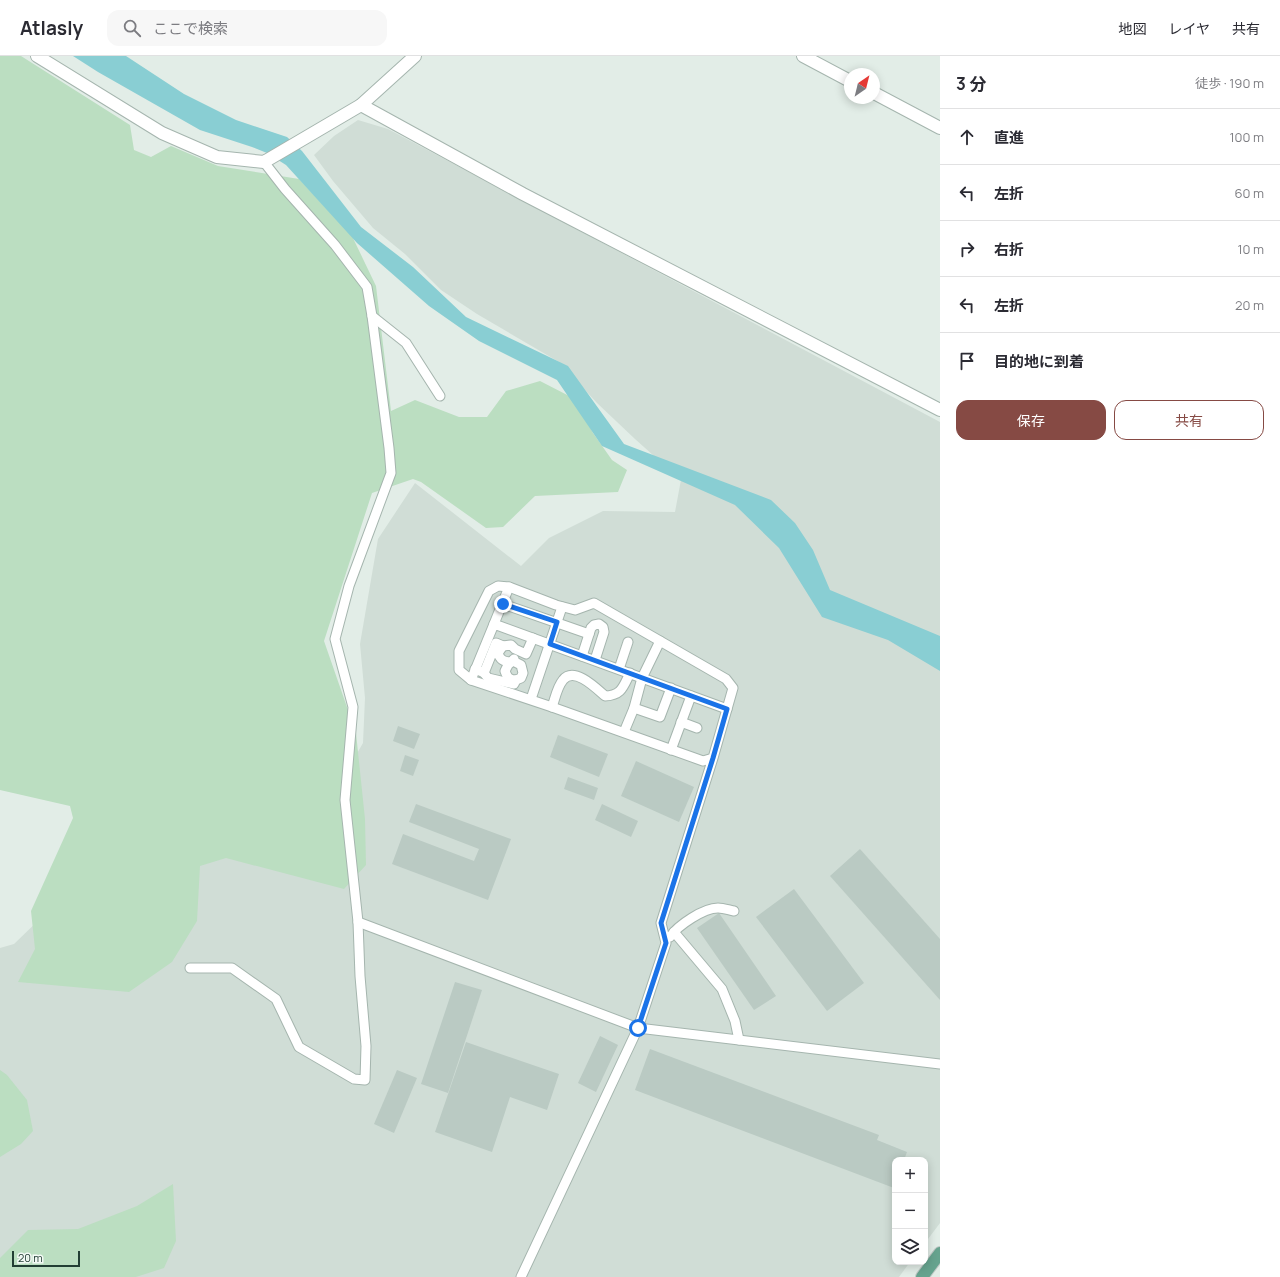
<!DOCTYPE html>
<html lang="ja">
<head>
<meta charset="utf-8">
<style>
	:root { --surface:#fff; --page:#f7f7f7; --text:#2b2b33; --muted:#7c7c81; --line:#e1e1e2; --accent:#864a44 }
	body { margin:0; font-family:Manrope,"Noto Sans JP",sans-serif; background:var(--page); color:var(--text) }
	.controls { position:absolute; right:12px; bottom:12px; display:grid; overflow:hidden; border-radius:8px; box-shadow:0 2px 10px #0003 }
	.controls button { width:36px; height:36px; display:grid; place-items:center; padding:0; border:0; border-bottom:1px solid var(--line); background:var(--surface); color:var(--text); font:20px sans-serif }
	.compass { position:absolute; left:844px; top:12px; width:36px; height:36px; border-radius:50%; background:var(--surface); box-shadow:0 2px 10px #0003; rotate:35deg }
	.scale { position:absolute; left:12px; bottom:10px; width:68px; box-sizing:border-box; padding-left:4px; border:2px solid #223e34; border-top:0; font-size:11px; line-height:14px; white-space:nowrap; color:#223e34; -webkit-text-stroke:3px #f3f9f5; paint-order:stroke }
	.stop { position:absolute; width:12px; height:12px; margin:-9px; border:3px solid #1a73e8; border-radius:50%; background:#fff }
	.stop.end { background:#1a73e8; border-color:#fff; box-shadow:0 1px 4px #0008 }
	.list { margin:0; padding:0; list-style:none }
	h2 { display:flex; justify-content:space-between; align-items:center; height:52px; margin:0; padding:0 16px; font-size:17px }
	h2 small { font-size:13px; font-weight:400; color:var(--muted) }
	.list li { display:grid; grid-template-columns:26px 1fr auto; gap:12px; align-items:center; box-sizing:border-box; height:56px; padding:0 16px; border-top:1px solid var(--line) }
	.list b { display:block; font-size:15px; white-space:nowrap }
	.list em { font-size:13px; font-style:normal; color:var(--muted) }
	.actions { display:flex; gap:8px; padding:12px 16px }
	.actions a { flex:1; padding:9px 0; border:1px solid var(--accent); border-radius:12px; text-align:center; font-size:14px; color:var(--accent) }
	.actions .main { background:var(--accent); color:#fff }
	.icon { flex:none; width:22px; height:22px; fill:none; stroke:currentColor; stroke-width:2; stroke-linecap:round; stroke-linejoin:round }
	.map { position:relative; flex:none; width:940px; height:1221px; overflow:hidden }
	header { display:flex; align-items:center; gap:24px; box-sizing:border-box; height:56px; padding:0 20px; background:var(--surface); border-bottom:1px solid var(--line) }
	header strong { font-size:19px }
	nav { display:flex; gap:22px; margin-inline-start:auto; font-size:14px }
	.search { width:280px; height:36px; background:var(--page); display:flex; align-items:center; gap:10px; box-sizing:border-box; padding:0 14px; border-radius:12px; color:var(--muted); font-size:15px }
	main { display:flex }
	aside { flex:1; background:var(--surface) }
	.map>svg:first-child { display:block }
</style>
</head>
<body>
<header>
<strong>Atlasly</strong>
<div class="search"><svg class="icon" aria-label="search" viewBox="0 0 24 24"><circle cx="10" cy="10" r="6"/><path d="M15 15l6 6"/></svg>ここで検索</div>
<nav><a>地図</a><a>レイヤ</a><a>共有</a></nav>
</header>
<main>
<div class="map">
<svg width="940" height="1221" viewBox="0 0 940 1221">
	<rect width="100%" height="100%" fill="#e2ede7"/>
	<path fill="#d0ddd6" d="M358 64 388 73 940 366V1167L925 1187V1104H895V1206H910L899 1221H0V892L14 888 45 858 78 781 306 786 363 687 365 642 360 588 378 483 415 427 521 510 549 482 603 455 675 456 683 413 654 400 635 383 597 347 559 306 477 258 441 234 405 198 373 172 333 125 314 99 334 80Z"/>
	<g fill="#bbdec1">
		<path d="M0 0H21L130 69 134 94 151 101 171 90 218 110 299 123 352 180 376 230 391 355 415 344 459 361H487L506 335 540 325 575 343 593 377 612 404 627 414 618 436 535 440 503 471 486 472 421 426 413 423 372 437 324 585 356 677 365 763 366 809 344 833 226 802 200 810 197 865 172 906 129 936 18 926 35 893 31 855 73 762 70 750 0 734Z"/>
		<path d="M0 1014 7 1019 27 1044 33 1075 21 1088 0 1101Z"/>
		<path d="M173 1128 176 1185 164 1212 136 1221H0V1202L28 1174 78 1173 137 1150Z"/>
	</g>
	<path fill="#89ced3" d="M73 0H126L184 38 236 64 287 81 302 95 361 171 413 211 466 261 568 310 624 388 771 444 795 467 813 494 830 534 940 580V615L888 584 822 561 779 492 735 449 602 390 557 324 479 285 429 250 357 187 286 109 267 97 252 91 200 74 98 16Z"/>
	<g fill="#bacac3">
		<path d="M398 670 420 678 414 693 393 685Z"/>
		<path d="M558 679 608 698 599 721 550 701Z"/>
		<path d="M405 699 419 704 413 720 400 715Z"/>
		<path d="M636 705 694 731 679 766 621 740Z"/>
		<path d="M568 721 598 732 594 744 564 733Z"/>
		<path d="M416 748 511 783 488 844 392 808 403 778 474 805 479 793 409 766Z"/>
		<path d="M602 748 638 765 631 781 595 764Z"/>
		<path d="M860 793 940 883V944L830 820Z"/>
		<path d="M794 833 864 927 827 955 756 861Z"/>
		<path d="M719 857 776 940 754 954 697 872Z"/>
		<path d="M455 926 482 934 448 1037 421 1028Z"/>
		<path d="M600 980 618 989 596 1036 578 1027Z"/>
		<path d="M466 986 559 1018 547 1054 510 1041 492 1096 435 1076Z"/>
		<path d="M650 993 879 1079 877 1084 907 1096 904 1104H895V1128L894 1132 635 1034Z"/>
		<path d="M397 1014 417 1022 394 1077 374 1068Z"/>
	</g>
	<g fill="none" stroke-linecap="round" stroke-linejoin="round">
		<defs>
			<g id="service">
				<path d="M372 260 406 287 440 340"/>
				<path d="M503 548 589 578"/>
				<path d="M494 568 509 531"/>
				<path d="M503 590 511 589 515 593 526 598 533 582"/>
				<path d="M582 600 591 572 594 569 599 568 603 571 604 576 595 604"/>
				<path d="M514 603 508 609 505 615C507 621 509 624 516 624"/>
				<path d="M475 613 484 617 496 587 503 590 498 597C500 604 504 606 511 606"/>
				<path d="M619 613 628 586"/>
				<path d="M484 617 488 622 514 628 516 624 521 622 523 617 521 609 513 605"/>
				<path d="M471 624 494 568 727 653"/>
				<path d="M531 643 562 551"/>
				<path d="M552 651C555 643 557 631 563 624 574 610 596 632 605 640 622 639 623 631 630 617"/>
				<path d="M634 652 660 661 671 632"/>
				<path d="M681 666 697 672"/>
				<path d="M624 676 634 652 642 622 660 585"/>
				<path d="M671 694 691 640"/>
				<path d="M358 866 638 972 940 1008"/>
				<path d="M674 876 722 933 735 965 739 984"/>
				<path d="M670 881C678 869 704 852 718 852 723 852 729 854 734 855"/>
				<path d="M190 912H232L276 943 299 991 354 1023 365 1024 366 990 360 920 358 866 345 744 353 651 335 583 349 530 391 417 389 392 372 260 367 231 335 189 285 133 264 106"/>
				<path d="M521 1221 638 972 666 887 661 867 713 702 733 632 726 623 594 547 575 554 556 549 509 531 498 530 489 535 459 595V614L471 624 552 651 703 705 713 702"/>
			</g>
			<g id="minor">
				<path d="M37 0 162 77 217 101 264 106 361 49 415 0"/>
				<path d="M803 0 850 25"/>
				<path d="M874 37 940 72"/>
				<path d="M361 49 523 138 940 354"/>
			</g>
			<path id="primary" d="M922 1221 940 1197"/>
		</defs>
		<use href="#service" stroke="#a5b5ae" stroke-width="11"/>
		<use href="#minor" stroke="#a5b5ae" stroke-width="14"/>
		<use href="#primary" stroke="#c1c9c6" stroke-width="14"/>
		<use href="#service" stroke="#fff" stroke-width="9"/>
		<use href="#minor" stroke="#fff" stroke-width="12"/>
		<use href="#primary" stroke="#66a38e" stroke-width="12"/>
	</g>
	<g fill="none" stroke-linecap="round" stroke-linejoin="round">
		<path stroke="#1a73e8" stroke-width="5" d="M503 548 557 566 550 588 727 653 713 702 661 867 666 887 638 972"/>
	</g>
</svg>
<div class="controls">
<button>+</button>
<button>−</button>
<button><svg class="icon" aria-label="layers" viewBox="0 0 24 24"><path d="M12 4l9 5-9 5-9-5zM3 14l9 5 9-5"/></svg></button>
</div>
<svg class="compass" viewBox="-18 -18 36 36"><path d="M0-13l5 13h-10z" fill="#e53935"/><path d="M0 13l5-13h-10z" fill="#7c7c81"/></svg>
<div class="scale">20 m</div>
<div class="stop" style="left:638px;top:972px"></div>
<div class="stop end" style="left:503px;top:548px"></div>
</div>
<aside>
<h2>3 分<small>徒歩 · 190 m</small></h2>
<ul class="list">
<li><svg class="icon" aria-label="ahead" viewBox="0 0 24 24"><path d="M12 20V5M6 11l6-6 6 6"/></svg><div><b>直進</b></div><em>100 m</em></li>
<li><svg class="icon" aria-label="left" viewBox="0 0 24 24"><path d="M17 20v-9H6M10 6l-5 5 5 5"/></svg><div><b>左折</b></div><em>60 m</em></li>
<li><svg class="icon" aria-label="right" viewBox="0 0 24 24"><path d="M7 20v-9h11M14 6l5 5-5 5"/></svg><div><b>右折</b></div><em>10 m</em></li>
<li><svg class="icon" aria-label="left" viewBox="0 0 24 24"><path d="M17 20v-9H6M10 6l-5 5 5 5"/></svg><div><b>左折</b></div><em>20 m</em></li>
<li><svg class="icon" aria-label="arrive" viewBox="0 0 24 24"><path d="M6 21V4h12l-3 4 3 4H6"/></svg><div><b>目的地に到着</b></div></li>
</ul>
<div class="actions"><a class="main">保存</a><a>共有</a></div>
</aside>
</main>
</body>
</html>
